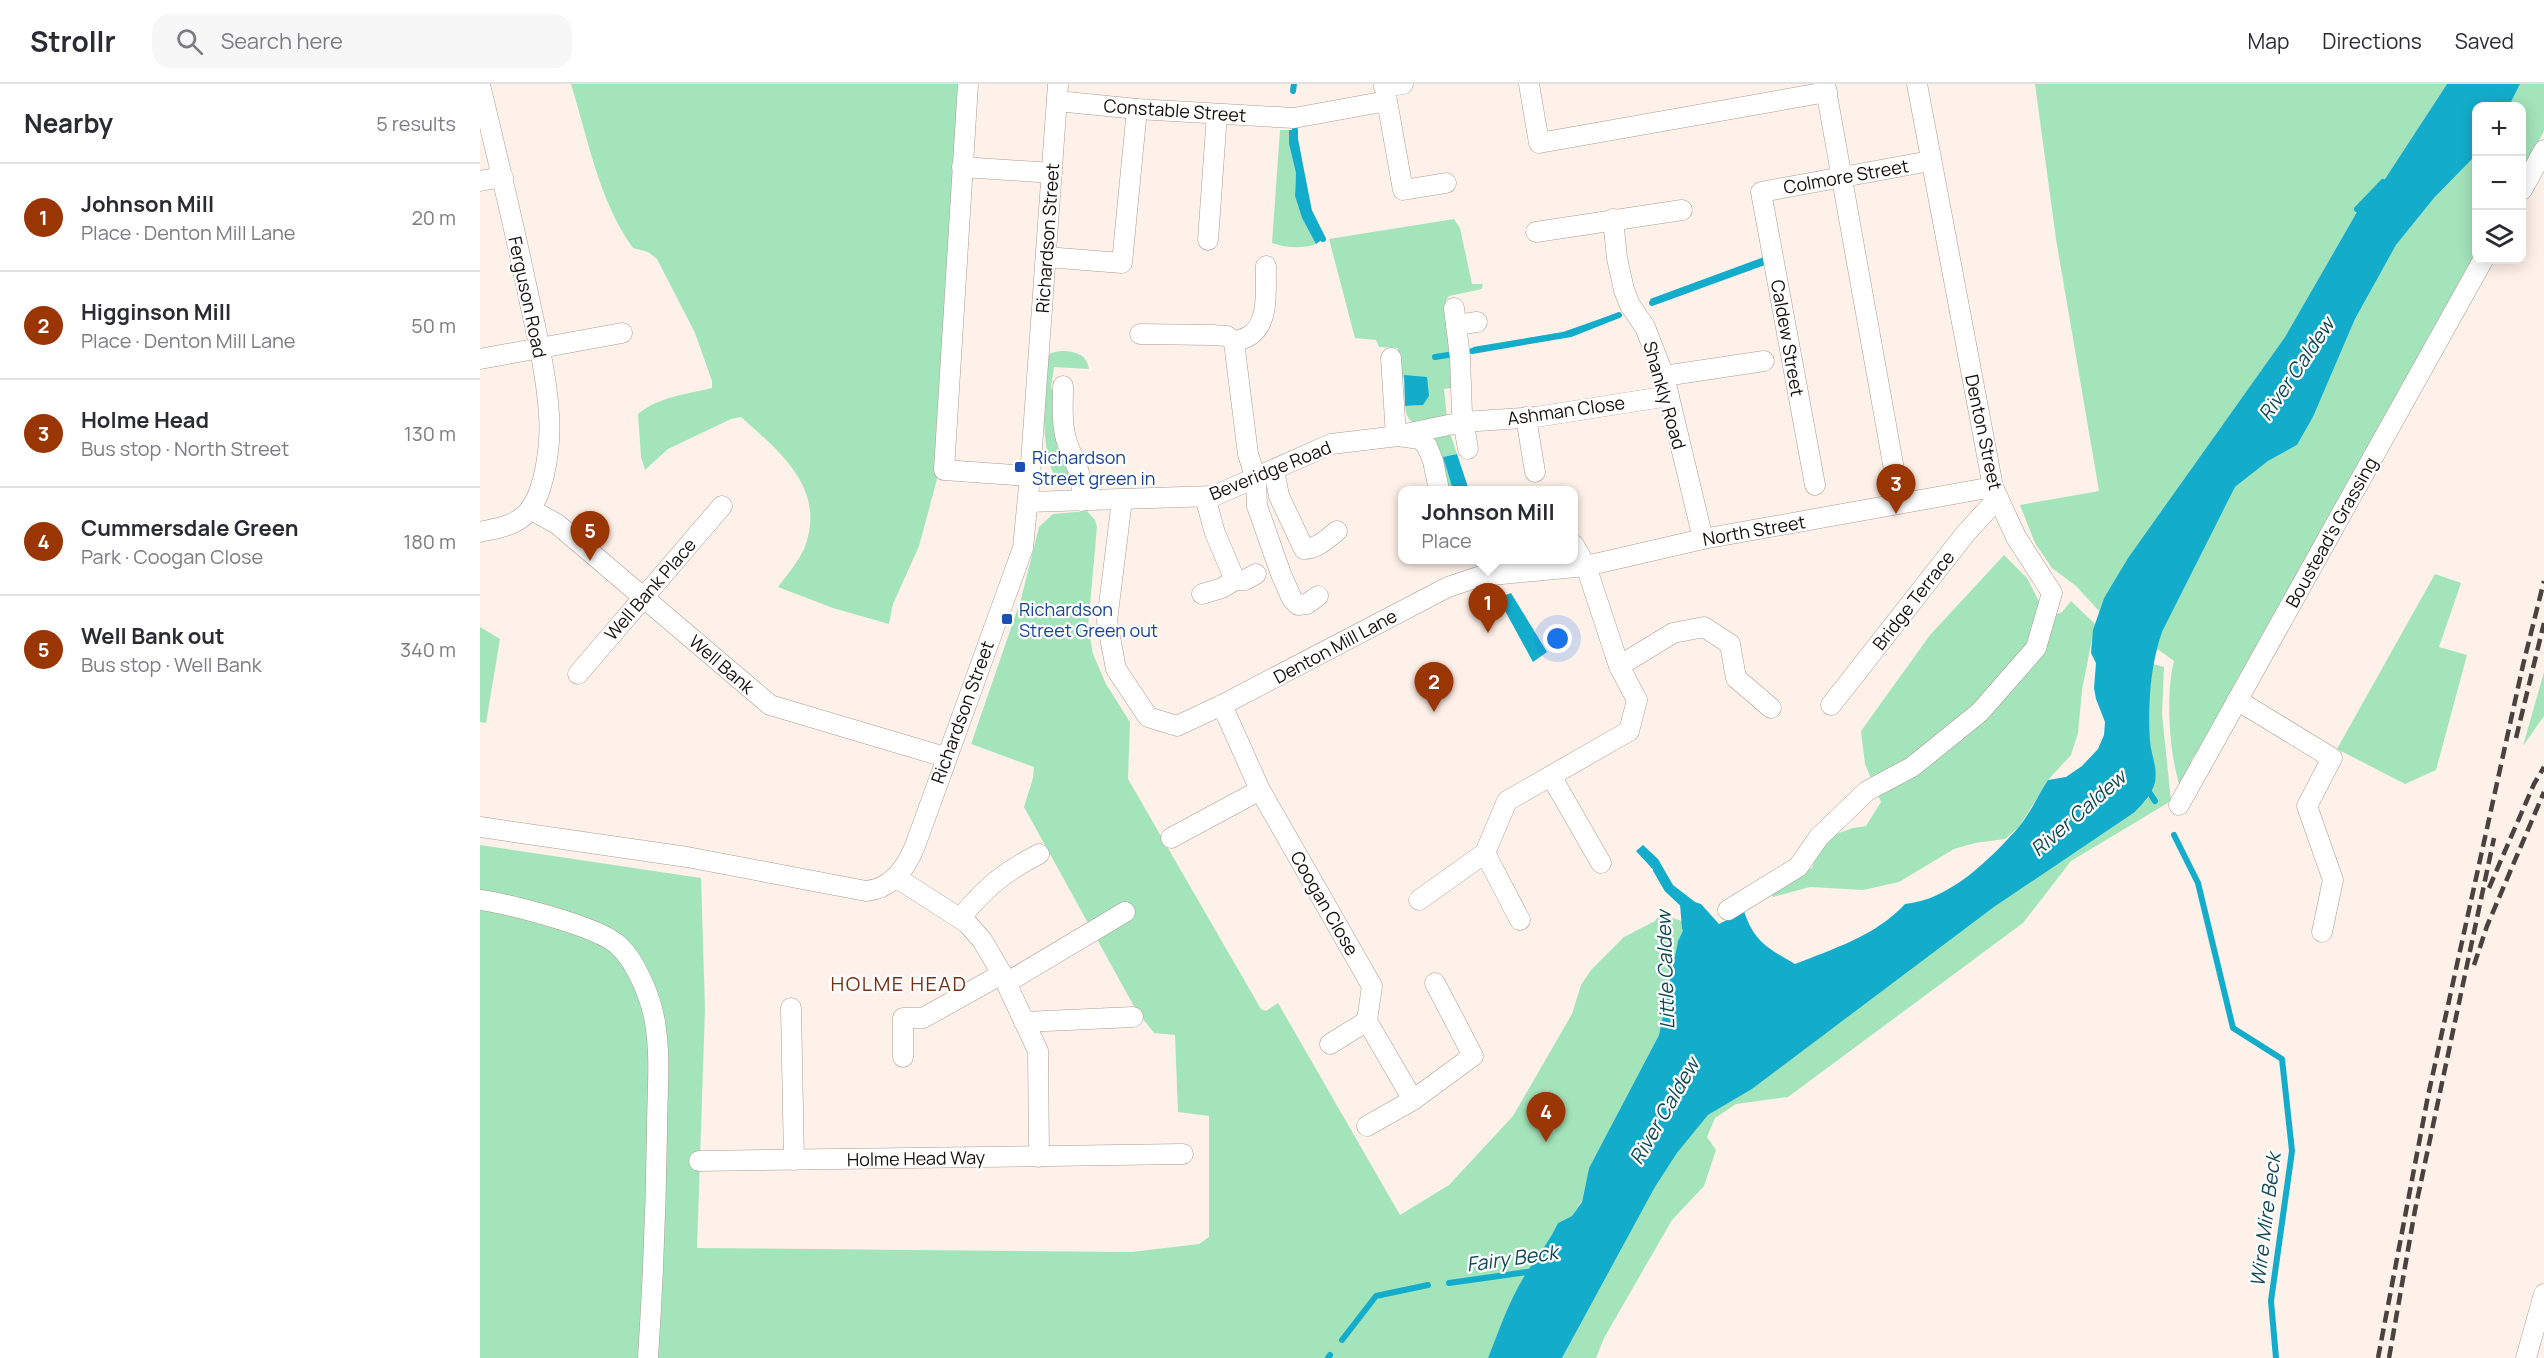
<!DOCTYPE html>
<html lang="en">
<head>
<meta charset="utf-8">
<style>
	:root { --surface:#fff; --page:#f7f7f7; --text:#2b2b33; --muted:#7c7c81; --line:#e1e1e2; --accent:#9a3504 }
	body { margin:0; font-family:Manrope,sans-serif; background:var(--page); color:var(--text) }
	.controls { position:absolute; right:18px; top:18px; display:grid; overflow:hidden; border-radius:12px; box-shadow:0 3px 15px #0003 }
	.controls button { width:54px; height:54px; display:grid; place-items:center; padding:0; border:0; border-bottom:2px solid var(--line); background:var(--surface); color:var(--text); font:30px sans-serif }
	.you { position:absolute; left:1078px; top:555px; width:21px; height:21px; margin:-15px; border:4px solid #fff; border-radius:50%; background:#1a73e8; box-shadow:0 0 0 9px #1a73e833 }
	.badge { display:grid; place-items:center; width:39px; height:39px; border-radius:50%; background:var(--accent); color:#fff; font-size:20px; font-weight:700 }
	.pin { position:absolute; translate:-50% -50px; filter:drop-shadow(0 2px 3px #0008) }
	.pin::after { content:''; position:absolute; top:32px; width:21px; height:18px; background:inherit; clip-path:polygon(0 0,100% 0,50% 100%) }
	.popup { position:absolute; left:918px; top:402px; width:180px; height:78px; box-sizing:border-box; display:grid; place-content:center; border-radius:12px; background:var(--surface); filter:drop-shadow(0 2px 4px #0005); font-size:20px; white-space:nowrap; color:var(--muted) }
	.popup b { font-size:22px; color:var(--text) }
	.popup::after { content:''; position:absolute; left:50%; top:100%; margin-left:-12px; border:12px solid transparent; border-top-color:var(--surface) }
	.list { margin:0; padding:0; list-style:none }
	h2 { display:flex; justify-content:space-between; align-items:center; height:78px; margin:0; padding:0 24px; font-size:26px }
	h2 small { font-size:20px; font-weight:400; color:var(--muted) }
	.list li { display:grid; grid-template-columns:39px 1fr auto; gap:18px; align-items:center; box-sizing:border-box; height:108px; padding:0 24px; border-top:2px solid var(--line) }
	.list b { display:block; font-size:22px; white-space:nowrap }
	.list p { margin:0; font-size:20px; white-space:nowrap; color:var(--muted) }
	.list em { font-size:20px; font-style:normal; color:var(--muted) }
	.icon { flex:none; width:33px; height:33px; fill:none; stroke:currentColor; stroke-width:2; stroke-linecap:round; stroke-linejoin:round }
	.map { position:relative; flex:none; width:2064px; height:1274px; overflow:hidden }
	header { display:flex; align-items:center; gap:36px; box-sizing:border-box; height:84px; padding:0 30px; background:var(--surface); border-bottom:2px solid var(--line) }
	header strong { font-size:28px }
	nav { display:flex; gap:33px; margin-inline-start:auto; font-size:21px }
	.search { width:420px; height:54px; background:var(--page); display:flex; align-items:center; gap:15px; box-sizing:border-box; padding:0 21px; border-radius:18px; color:var(--muted); font-size:22px }
	main { display:flex }
	aside { flex:1; background:var(--surface) }
	.map>svg:first-child { display:block }
</style>
</head>
<body>
<header>
<strong>Strollr</strong>
<div class="search"><svg class="icon" aria-label="search" viewBox="0 0 24 24"><circle cx="10" cy="10" r="6"/><path d="M15 15l6 6"/></svg>Search here</div>
<nav><a>Map</a><a>Directions</a><a>Saved</a></nav>
</header>
<main>
<aside>
<h2>Nearby<small>5 results</small></h2>
<ul class="list">
<li><span class="badge">1</span><div><b>Johnson Mill</b><p>Place · Denton Mill Lane</p></div><em>20 m</em></li>
<li><span class="badge">2</span><div><b>Higginson Mill</b><p>Place · Denton Mill Lane</p></div><em>50 m</em></li>
<li><span class="badge">3</span><div><b>Holme Head</b><p>Bus stop · North Street</p></div><em>130 m</em></li>
<li><span class="badge">4</span><div><b>Cummersdale Green</b><p>Park · Coogan Close</p></div><em>180 m</em></li>
<li><span class="badge">5</span><div><b>Well Bank out</b><p>Bus stop · Well Bank</p></div><em>340 m</em></li>
</ul>
</aside>
<div class="map">
<svg width="2064" height="1274" viewBox="0 0 2064 1274">
	<rect width="100%" height="100%" fill="#fef1e9"/>
	<g fill="#a4e4bb">
		<path d="M91 0H478L459 388 439 462 413 520 409 540 353 524 298 503C307 491 318 478 324 465 348 406 300 368 261 333L251 335 188 365 165 386 161 373 158 330C178 313 207 310 232 304V297L215 249 177 175 168 168 153 164C119 117 108 55 91 0Z"/>
		<path d="M1555 0H1967L1903 98 1881 121 1805 253 1648 474 1624 514 1619 527 1596 502 1572 484 1555 459 1540 421 1619 407 1576 155Z"/>
		<path d="M2040 0H2064V47L2042 88V22H2029Z"/>
		<path d="M800 46H809V60L816 89 815 112 822 134 836 160C824 165 805 164 792 159Z"/>
		<path d="M1996 71V170L1738 638 1712 675 1704 712C1689 682 1685 609 1694 577L1676 564 1682 548 1755 403 1788 377 1817 361 1833 333 1875 235 1916 161 1954 114Z"/>
		<path d="M974 135 980 144 992 200H1003L1002 205 969 212 966 216 972 304 964 305 968 343 977 370 963 373 973 406H964L936 340C928 336 926 331 925 322L942 321 924 291 925 294 920 293 918 264 899 263 896 256 875 254 849 155Z"/>
		<path d="M580 267C593 267 607 269 609 285L574 283 571 303 575 314 577 350 579 365 591 392C557 419 564 288 565 275L571 269Z"/>
		<path d="M607 427 615 436 617 443 608 542 613 570 626 600 650 638 648 695 781 925 786 927 798 919 920 1131 969 1101 1033 1032 1092 930 1101 901 1111 886 1144 853 1175 837 1180 830 1205 838V842L1198 857 1179 951 1109 1084 1102 1117 1092 1132 1078 1139C1069 1158 1056 1174 1045 1192 1029 1217 1019 1246 1008 1274H0V761L221 794 225 925 217 1164 651 1168 719 1160 729 1153V1032L698 1028 695 951 674 949 656 926 544 723 553 694 554 683 491 660 541 515 559 443 573 430Z"/>
		<path d="M1524 471 1547 494 1564 527 1575 531 1582 528 1591 517 1615 540 1602 606 1598 649 1591 671 1568 696 1539 743 1525 755 1495 759 1474 765 1419 798 1383 806 1330 803 1293 813 1289 807 1332 784 1342 755 1373 744 1386 742 1401 718 1385 680 1381 647 1450 551Z"/>
		<path d="M1955 490 1981 499 1959 563 1987 571 1956 686 1925 700 1857 665Z"/>
		<path d="M0 543 20 555 6 639 0 638Z"/>
		<path d="M1673 580 1684 583 1682 630 1691 717 1591 777 1543 839 1308 1013 1256 1020 1235 1034 1227 1053 1236 1066 1224 1102 1192 1136 1124 1254 1116 1274H1082L1175 1103 1197 1069 1228 1031 1272 1005 1514 823 1655 728 1671 711 1676 692 1670 661 1669 614Z"/>
		<path d="M2064 588V632L2043 662Z"/>
	</g>
	<g fill="#13adcb">
		<path d="M1967 0H2040L2029 22H1996V71L1954 114 1916 161 1875 235 1833 333 1817 361 1788 377 1755 403 1682 548C1670 583 1668 620 1670 657 1671 671 1678 684 1675 698 1672 711 1664 718 1655 728L1514 823 1272 1005 1228 1031 1197 1069 1175 1103 1082 1274H1008C1019 1246 1029 1217 1045 1191 1056 1174 1069 1158 1078 1139L1092 1132 1102 1118 1109 1084 1179 951 1198 857 1205 842 1203 820 1187 805 1180 793 1156 767 1163 761 1178 775 1193 801 1215 818 1221 820 1239 840 1264 827C1274 858 1288 864 1315 880 1353 865 1397 851 1425 820 1470 816 1510 775 1538 744 1550 730 1558 711 1568 696L1586 693 1602 682 1618 665 1624 651 1625 638 1616 615 1614 604 1616 579 1611 569 1613 546 1624 514 1648 474 1805 253 1881 121 1903 98Z"/>
		<path d="M809 46H815V55L829 127 843 155 836 160 822 134 815 112 816 89 809 60Z"/>
		<path d="M1284 173 1287 178 1172 219 1170 215Z"/>
		<path d="M1137 229 1139 231 1091 250 992 267 993 263 1083 248Z"/>
		<path d="M924 291 947 293 949 312 943 321 925 322Z"/>
		<path d="M977 370 989 406H973L963 373Z"/>
		<path d="M1031 509 1067 568 1053 578 1018 514Z"/>
	</g>
	<g fill="none" stroke-linecap="round" stroke-linejoin="round">
		<g stroke="#13adcb" stroke-width="6">
			<path d="M813 7 814 0"/>
			<path d="M815 46V55L829 127 843 155"/>
			<path d="M1877 125 1903 98"/>
			<path d="M1172 219 1282 179"/>
			<path d="M992 267 1091 250 1139 231"/>
			<path d="M955 273 968 271"/>
			<path d="M1667 705 1675 717"/>
			<path d="M1694 751 1718 799 1753 944 1802 975 1812 1067 1791 1217 1796 1274"/>
			<path d="M1176 786 1187 805 1203 820 1205 844"/>
			<path d="M969 1199 1054 1187"/>
			<path d="M862 1256 896 1212 948 1201"/>
			<path d="M848 1274 850 1271"/>
		</g>
		<defs>
			<g id="minor">
				<path d="M488 0 464 386 550 392"/>
				<path d="M1049 0 1059 59 1347 8"/>
				<path d="M1345 0 1420 419"/>
				<path d="M0 1C16 67 32 133 46 200 55 243 66 286 69 330 71 357 66 405 49 427 36 442 18 444 0 448"/>
				<path d="M904 3 923 0"/>
				<path d="M577 17 657 25 814 34 907 17 923 106 966 99"/>
				<path d="M482 83 572 89"/>
				<path d="M0 97 23 93"/>
				<path d="M2042 106 2064 66"/>
				<path d="M1133 135 1137 174 1144 206 1150 221 1165 243 1184 292 1223 455"/>
				<path d="M1056 148 1202 126"/>
				<path d="M728 156 737 30"/>
				<path d="M566 173 642 179 657 25"/>
				<path d="M974 224 980 273 982 330 988 365"/>
				<path d="M976 241 997 238"/>
				<path d="M660 250 732 251 747 252 754 258 768 370 776 395 777 422 801 490 812 515 818 521 827 520 838 512"/>
				<path d="M754 258C760 256 767 254 772 250 790 235 785 203 786 182"/>
				<path d="M911 274 916 352"/>
				<path d="M0 275 142 249"/>
				<path d="M1184 292 1284 277"/>
				<path d="M583 302C583 320 581 340 587 358 595 382 604 390 602 417"/>
				<path d="M1046 333 1055 388"/>
				<path d="M925 350 983 338 1056 333 1189 312"/>
				<path d="M794 386 799 412 824 465C837 465 847 455 857 447"/>
				<path d="M1335 401 1281 108 1450 77"/>
				<path d="M642 416 627 537 636 585 668 633 697 642 742 621 968 503 1001 492 1106 482 1223 455 1513 403"/>
				<path d="M548 418 734 412 851 360 918 352 940 355 947 362 953 377 959 406"/>
				<path d="M50 425 77 440 290 621 465 673"/>
				<path d="M755 496H765L776 490"/>
				<path d="M722 510 742 504 755 496 735 449 725 413"/>
				<path d="M1139 582 1193 549 1224 543 1250 560 1256 594 1291 624"/>
				<path d="M98 590 242 422"/>
				<path d="M1757 616 1852 674 1827 722 1853 796 1842 848"/>
				<path d="M742 621 780 706 892 902 887 937 850 960"/>
				<path d="M1351 621 1486 449 1518 414"/>
				<path d="M1071 692 1121 779"/>
				<path d="M1699 721 2003 176"/>
				<path d="M0 743 207 773 386 807C412 805 426 784 435 762L543 464 550 392 578 0"/>
				<path d="M691 754 780 706"/>
				<path d="M1005 769 1040 836"/>
				<path d="M417 794 487 839 502 856 522 890 558 967 559 1073"/>
				<path d="M0 816C29 820 117 842 138 861 156 877 171 914 175 938 181 973 177 1011 177 1047 176 1123 173 1198 168 1274"/>
				<path d="M939 816 1005 769 1027 717 1149 647 1157 616 1139 582 1106 482 1094 461"/>
				<path d="M1248 826 1318 783 1339 753 1387 707 1432 683 1500 628 1556 564 1572 509 1536 453 1513 403 1437 0"/>
				<path d="M480 834C508 802 521 790 559 770"/>
				<path d="M526 899 645 828"/>
				<path d="M311 924 314 1076"/>
				<path d="M887 937 933 1016"/>
				<path d="M544 938 653 933"/>
				<path d="M423 973V934H443L522 890"/>
				<path d="M887 1042 933 1016 993 972 955 899"/>
				<path d="M219 1077 703 1070"/>
				<path d="M2046 1274 2064 1210"/>
			</g>
		</defs>
		<use href="#minor" stroke="#aa9b91" stroke-width="21"/>
		<use href="#minor" stroke="#fff" stroke-width="20"/>
		<g stroke="#49423e" stroke-width="4.5" stroke-dasharray="12 6" stroke-linecap="butt">
			<path d="M2036 654 2064 539"/>
			<path d="M2009 804 2054 700 2064 683"/>
			<path d="M1994 881 2007 842 2064 708"/>
			<path d="M1898 1274 1948 1012 2043 581 2064 497"/>
			<path d="M1909 1274 1935 1126 2014 754"/>
		</g>
	</g>
	<g fill="#1a4fb4" stroke="#fff" stroke-width="2">
		<rect x="534" y="377" width="12" height="12" rx="3"/>
		<rect x="521" y="529" width="12" height="12" rx="3"/>
	</g>
	<g text-anchor="middle" dominant-baseline="central" stroke-width="4.5" stroke-linejoin="round" paint-order="stroke">
		<g font-size="18" fill="#15100d" stroke="#fff">
			<text transform="translate(695 26) rotate(4)">Constable Street</text>
			<text transform="translate(1366 92) rotate(-10)">Colmore Street</text>
			<text transform="translate(567 154) rotate(-86)">Richardson Street</text>
			<text transform="translate(48 213) rotate(78)">Ferguson Road</text>
			<text transform="translate(1308 254) rotate(80)">Caldew Street</text>
			<text transform="translate(1185 311) rotate(74)">Shankly Road</text>
			<text transform="translate(1086 326) rotate(-8)">Ashman Close</text>
			<text transform="translate(1504 348) rotate(78)">Denton Street</text>
			<text transform="translate(790 386) rotate(-22)">Beveridge Road</text>
			<text transform="translate(1274 446) rotate(-10)">North Street</text>
			<text transform="translate(1851 448) rotate(-61)">Boustead's Grassing</text>
			<text transform="translate(170 505) rotate(-49)">Well Bank Place</text>
			<text transform="translate(1433 516) rotate(-52)">Bridge Terrace</text>
			<text transform="translate(855 562) rotate(-28)">Denton Mill Lane</text>
			<text transform="translate(242 580) rotate(41)">Well Bank</text>
			<text transform="translate(482 628) rotate(-70)">Richardson Street</text>
			<text transform="translate(845 819) rotate(60)">Coogan Close</text>
			<text transform="translate(436 1074) rotate(-1)">Holme Head Way</text>
		</g>
		<g font-size="18" fill="#164399" stroke="#fff" text-anchor="start">
			<text x="552" y="373">Richardson<tspan x="552" dy="21">Street green in</tspan></text>
			<text x="539" y="525">Richardson<tspan x="539" dy="21">Street Green out</tspan></text>
		</g>
		<g font-size="20" font-style="italic" fill="#0f4956" stroke="#fff">
			<text transform="translate(1816 285) rotate(-56)">River Caldew</text>
			<text transform="translate(1598 729) rotate(-41)">River Caldew</text>
			<text transform="translate(1185 886) rotate(-92)">Little Caldew</text>
			<text transform="translate(1184 1027) rotate(-60)">River Caldew</text>
			<text transform="translate(1785 1136) rotate(-83)">Wire Mire Beck</text>
			<text transform="translate(1032 1174) rotate(-8)">Fairy Beck</text>
		</g>
		<g font-size="20" letter-spacing="1.5" fill="#733118" stroke="#fff">
			<text x="419" y="899">HOLME HEAD</text>
		</g>
	</g>
</svg>
<div class="controls">
<button>+</button>
<button>−</button>
<button><svg class="icon" aria-label="layers" viewBox="0 0 24 24"><path d="M12 4l9 5-9 5-9-5zM3 14l9 5 9-5"/></svg></button>
</div>
<div class="you"></div>
<div class="pin badge" style="left:1008px;top:549px">1</div>
<div class="popup"><b>Johnson Mill</b>Place</div>
<div class="pin badge" style="left:954px;top:628px">2</div>
<div class="pin badge" style="left:1416px;top:430px">3</div>
<div class="pin badge" style="left:1066px;top:1058px">4</div>
<div class="pin badge" style="left:110px;top:477px">5</div>
</div>
</main>
</body>
</html>
